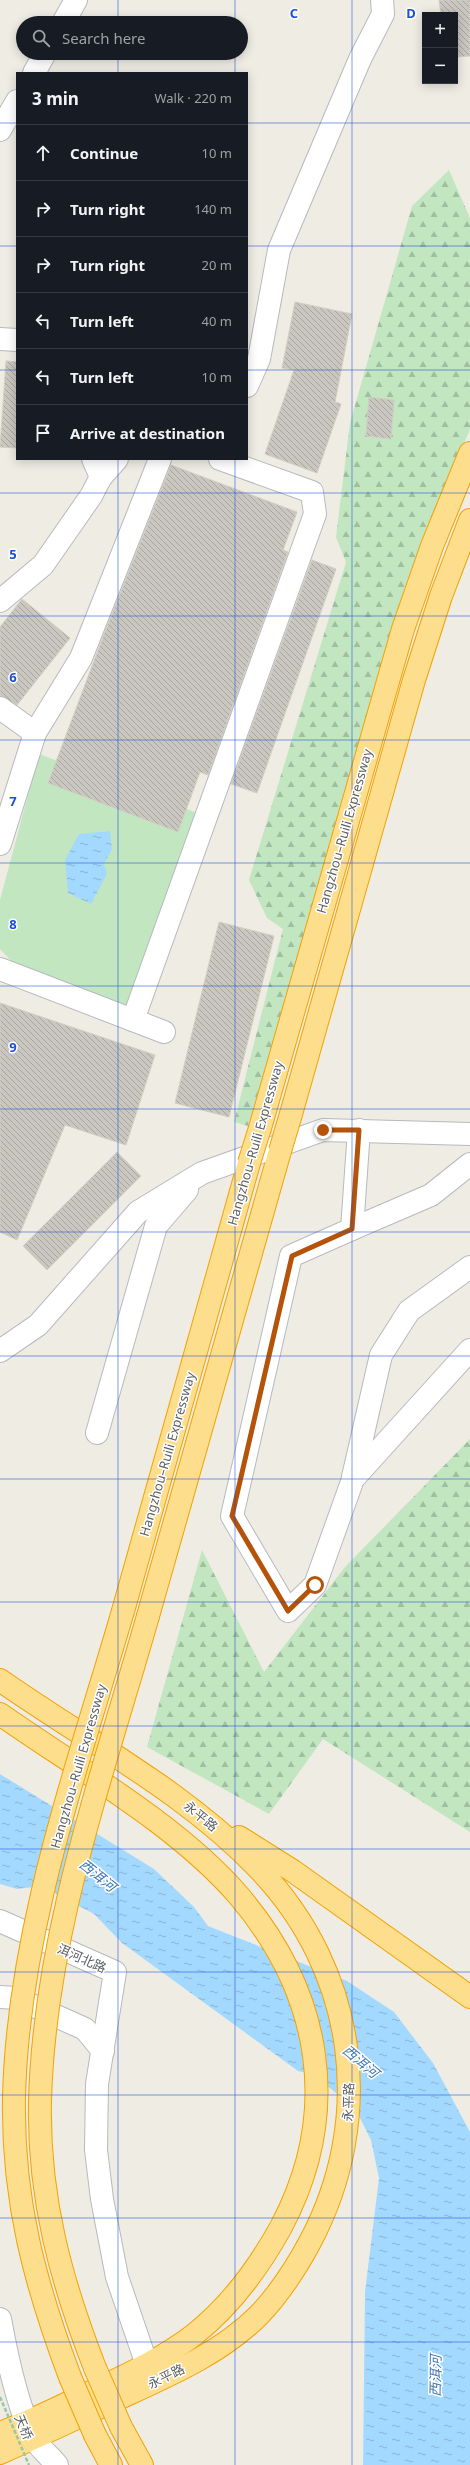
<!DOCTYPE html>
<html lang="en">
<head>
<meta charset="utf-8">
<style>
	:root { --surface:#171b24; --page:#20242c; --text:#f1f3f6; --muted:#9ea1a6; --line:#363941 }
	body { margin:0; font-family:"Noto Sans","Noto Sans SC",sans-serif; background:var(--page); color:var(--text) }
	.controls { position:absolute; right:12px; top:12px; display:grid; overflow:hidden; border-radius:0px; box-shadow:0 2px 10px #0003 }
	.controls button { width:36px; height:36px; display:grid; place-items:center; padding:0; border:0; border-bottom:1px solid var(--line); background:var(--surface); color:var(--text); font:20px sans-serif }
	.stop { position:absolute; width:12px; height:12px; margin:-9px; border:3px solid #b45309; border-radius:50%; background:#fff }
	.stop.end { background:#b45309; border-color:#fff; box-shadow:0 1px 4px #0008 }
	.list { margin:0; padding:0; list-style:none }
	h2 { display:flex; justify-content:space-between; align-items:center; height:52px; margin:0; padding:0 16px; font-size:17px }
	h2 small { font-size:13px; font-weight:400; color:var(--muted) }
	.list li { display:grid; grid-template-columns:26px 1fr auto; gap:12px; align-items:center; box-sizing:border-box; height:56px; padding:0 16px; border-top:1px solid var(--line) }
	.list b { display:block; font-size:15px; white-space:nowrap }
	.list em { font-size:13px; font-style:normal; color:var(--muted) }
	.icon { flex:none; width:22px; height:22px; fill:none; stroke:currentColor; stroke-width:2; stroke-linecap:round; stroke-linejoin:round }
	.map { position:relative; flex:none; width:470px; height:2465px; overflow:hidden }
	.search { position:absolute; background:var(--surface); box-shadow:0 2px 10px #0003; left:16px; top:16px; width:232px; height:44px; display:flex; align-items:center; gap:10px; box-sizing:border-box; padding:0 14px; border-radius:22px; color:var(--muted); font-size:15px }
	.panel { position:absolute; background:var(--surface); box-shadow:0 2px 10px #0003; left:16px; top:72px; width:232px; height:388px; border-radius:0px }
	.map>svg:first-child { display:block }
</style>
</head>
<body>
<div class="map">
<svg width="470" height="2465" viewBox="0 0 470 2465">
	<defs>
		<pattern id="forest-firs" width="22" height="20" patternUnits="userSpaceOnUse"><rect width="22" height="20" fill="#c1e6c0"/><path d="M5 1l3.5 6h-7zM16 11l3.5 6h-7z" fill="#a0bea0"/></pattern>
		<pattern id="water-ripples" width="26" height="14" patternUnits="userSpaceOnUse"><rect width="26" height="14" fill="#a4d9ff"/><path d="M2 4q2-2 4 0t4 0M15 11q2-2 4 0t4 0" fill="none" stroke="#89b3d2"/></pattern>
		<pattern id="building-back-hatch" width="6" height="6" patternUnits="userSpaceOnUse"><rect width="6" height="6" fill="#cac7c1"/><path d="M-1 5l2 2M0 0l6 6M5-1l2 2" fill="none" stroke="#a7a5a0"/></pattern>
	</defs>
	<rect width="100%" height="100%" fill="#efece4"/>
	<path fill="#c1e6c0" d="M39 754 200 814 123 1015 20 970 0 949V900Z"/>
	<g fill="url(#forest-firs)">
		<path d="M449 170 470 218V429L404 589 375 690 337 835 248 1126 234 1122 283 929 267 918 249 880 346 562 336 537 350 423 412 206Z"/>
		<path d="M470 1439V1832L323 1739 269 1814 147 1747 202 1550 264 1672 345 1567Z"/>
	</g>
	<g fill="url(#water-ripples)">
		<path d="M110 831 112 849 104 864 107 874 91 904 68 893 65 860 79 834Z"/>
		<path d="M0 1774 154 1869 194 1907 208 1926 347 1981 394 2012 433 2063 470 2132V2465H363L365 2292 379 2178 371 2140 355 2108 312 2074 298 2071 122 1943 94 1914 42 1886 17 1889 0 1884Z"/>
	</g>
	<g fill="url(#building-back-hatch)" stroke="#d3cec2">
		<path d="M439 0H470V56L455 57V15H441Z"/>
		<path d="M295 302 352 314 335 402 341 404 317 473 265 454 294 370 282 368Z"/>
		<path d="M6 361 17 362V448L0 447Z"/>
		<path d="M369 397 394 400 391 439 366 436Z"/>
		<path d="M171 465 297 512 283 550 288 552 208 775 200 772 178 832 48 783 103 637Z"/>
		<path d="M312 560 336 569 257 793 231 784Z"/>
		<path d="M22 599 70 638 17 705 0 696V627Z"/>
		<path d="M219 922 274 936 229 1117 175 1103Z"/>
		<path d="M0 1003 155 1055 126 1145 65 1125 17 1240 0 1232Z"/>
		<path d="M117 1152 141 1176 47 1270 23 1246Z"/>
	</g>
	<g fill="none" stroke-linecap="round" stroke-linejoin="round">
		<defs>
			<g id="minor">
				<path d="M63 23 76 0"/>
				<path d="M34 73 45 53"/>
				<path d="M0 130 17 101"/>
				<path d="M0 339 17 340"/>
				<path d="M247 386 259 359 279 250 360 59 383 14 382 0"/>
				<path d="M93 459 101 477"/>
				<path d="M0 601 43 565 91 496 101 477 117 459"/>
				<path d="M0 708 35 733 0 844"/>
				<path d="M35 733 81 658 160 459"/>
				<path d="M0 969 164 1032"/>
				<path d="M133 1020 315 514 312 492 220 459"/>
				<path d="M359 1130 352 1229 291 1256 232 1516 288 1611 315 1585 353 1479 470 1350"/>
				<path d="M352 1229 431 1195 470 1164"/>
				<path d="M0 1351 38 1325 138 1212 202 1173 323 1130 470 1134"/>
				<path d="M97 1433 156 1226 187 1190"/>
				<path d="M353 1477 381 1355 409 1311 470 1267"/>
				<path d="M0 1921 115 1972 97 2084 96 2150 102 2199 117 2277 147 2365"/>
				<path d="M0 1997 16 1998 85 2029 103 2051"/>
				<path d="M0 2319C6 2352 18 2407 33 2437 38 2447 50 2456 57 2465"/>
			</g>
			<g id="highway">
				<path d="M291 1114 414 680 441 596 470 520"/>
				<path d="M260 1128 403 629 432 546 470 453"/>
				<path d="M123 1611 249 1163"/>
				<path d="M148 1616 280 1151"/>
				<path d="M0 1680C88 1742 185 1791 260 1870 357 1972 376 2118 310 2242 296 2268 280 2293 259 2315 221 2353 170 2375 122 2397 81 2416 41 2435 0 2453"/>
				<path d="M0 1714C78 1769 177 1824 239 1896 322 1994 342 2112 281 2227 259 2267 231 2305 195 2334 164 2358 129 2374 93 2391 62 2406 32 2421 0 2433"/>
				<path d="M239 1837 293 1871 470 1997"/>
				<path d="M14 2097C12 2199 35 2284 70 2377"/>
				<path d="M40 2102C38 2197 61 2281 95 2368"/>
				<path d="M121 2427 142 2465"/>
				<path d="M95 2435 111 2465"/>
			</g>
		</defs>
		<use href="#minor" stroke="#b6babe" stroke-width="24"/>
		<use href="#highway" stroke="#f3a200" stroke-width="24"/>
		<use href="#minor" stroke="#fff" stroke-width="22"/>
		<use href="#highway" stroke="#fdde8c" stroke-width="22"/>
		<defs>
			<g id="highway-bridge">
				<path d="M280 1151 291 1114"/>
				<path d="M249 1163 260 1128"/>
				<path d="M14 2097C18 1931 77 1769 123 1611"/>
				<path d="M40 2102C44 1936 103 1774 148 1616"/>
				<path d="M95 2368 121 2427"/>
				<path d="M70 2377 95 2435"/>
			</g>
		</defs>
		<use href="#highway-bridge" stroke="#f3a200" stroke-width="24" stroke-linecap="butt"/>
		<path stroke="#99c7a6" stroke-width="2.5" stroke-dasharray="4 2" stroke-linecap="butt" d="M0 2397 29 2465"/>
		<use href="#highway-bridge" stroke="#fdde8c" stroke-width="22"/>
	</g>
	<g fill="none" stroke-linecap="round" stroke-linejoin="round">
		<path stroke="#b45309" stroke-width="5" d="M315 1585 288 1611 232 1516 292 1256 352 1229 359 1130H323"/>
	</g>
	<path fill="none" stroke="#1d4ed8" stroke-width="1" stroke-opacity="0.55" d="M118 0V23M235 0V23M352 0V2465M118 53V73M235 53V73M0 123H17M247 123H470M0 246H17M247 246H470M0 370H17M247 370H470M118 459V2465M235 459V2465M0 493H470M0 616H470M0 740H470M0 863H470M0 986H470M0 1109H470M0 1232H470M0 1356H470M0 1479H470M0 1602H470M0 1726H470M0 1849H470M0 1972H470M0 2095H470M0 2218H470M0 2342H470"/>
	<g text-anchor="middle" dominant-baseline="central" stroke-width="3" stroke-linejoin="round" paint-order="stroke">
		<g font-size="13" fill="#5c6065" stroke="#fff">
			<text transform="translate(344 831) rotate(-74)">Hangzhou–Ruili Expressway</text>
			<text transform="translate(255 1143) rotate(-74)">Hangzhou–Ruili Expressway</text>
			<text transform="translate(167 1454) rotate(-74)">Hangzhou–Ruili Expressway</text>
			<text transform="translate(78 1766) rotate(-74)">Hangzhou–Ruili Expressway</text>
			<text transform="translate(201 1816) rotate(39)">永平路</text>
			<text transform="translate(82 1958) rotate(24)">洱河北路</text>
			<text transform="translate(348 2102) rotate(-88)">永平路</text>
			<text transform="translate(166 2376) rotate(-26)">永平路</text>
			<text transform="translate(24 2427) rotate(67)">天桥</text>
		</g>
		<g font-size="14" font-style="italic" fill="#4079b2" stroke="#fff">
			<text transform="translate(98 1875) rotate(39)">西洱河</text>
			<text transform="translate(361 2061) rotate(40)">西洱河</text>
			<text transform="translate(435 2376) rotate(-89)">西洱河</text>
		</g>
	</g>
	<g font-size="13" text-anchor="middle" font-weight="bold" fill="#1d4ed8" stroke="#fff" stroke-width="3" stroke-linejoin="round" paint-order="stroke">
		<text x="294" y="18">C</text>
		<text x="411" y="18">D</text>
		<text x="13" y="559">5</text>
		<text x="13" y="682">6</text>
		<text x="13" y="806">7</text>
		<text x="13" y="929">8</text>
		<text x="13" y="1052">9</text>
	</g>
</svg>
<div class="controls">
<button>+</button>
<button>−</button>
</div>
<div class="stop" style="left:315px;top:1585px"></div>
<div class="stop end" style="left:323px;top:1130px"></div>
<div class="search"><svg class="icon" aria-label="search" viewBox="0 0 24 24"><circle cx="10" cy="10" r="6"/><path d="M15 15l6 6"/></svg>Search here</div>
<section class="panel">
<h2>3 min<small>Walk · 220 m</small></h2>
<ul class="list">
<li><svg class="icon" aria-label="ahead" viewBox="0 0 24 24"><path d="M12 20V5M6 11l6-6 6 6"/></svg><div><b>Continue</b></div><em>10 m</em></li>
<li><svg class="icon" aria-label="right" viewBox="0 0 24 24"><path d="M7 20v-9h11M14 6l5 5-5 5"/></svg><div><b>Turn right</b></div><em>140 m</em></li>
<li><svg class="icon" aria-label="right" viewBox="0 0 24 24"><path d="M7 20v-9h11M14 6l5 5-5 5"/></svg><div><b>Turn right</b></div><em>20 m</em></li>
<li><svg class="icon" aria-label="left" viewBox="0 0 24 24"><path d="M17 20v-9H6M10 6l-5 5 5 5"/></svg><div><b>Turn left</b></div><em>40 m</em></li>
<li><svg class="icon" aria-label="left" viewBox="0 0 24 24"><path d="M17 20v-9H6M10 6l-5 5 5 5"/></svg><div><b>Turn left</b></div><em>10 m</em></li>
<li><svg class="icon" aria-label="arrive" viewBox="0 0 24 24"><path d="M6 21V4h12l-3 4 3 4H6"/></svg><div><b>Arrive at destination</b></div></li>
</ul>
</section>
</div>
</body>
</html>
